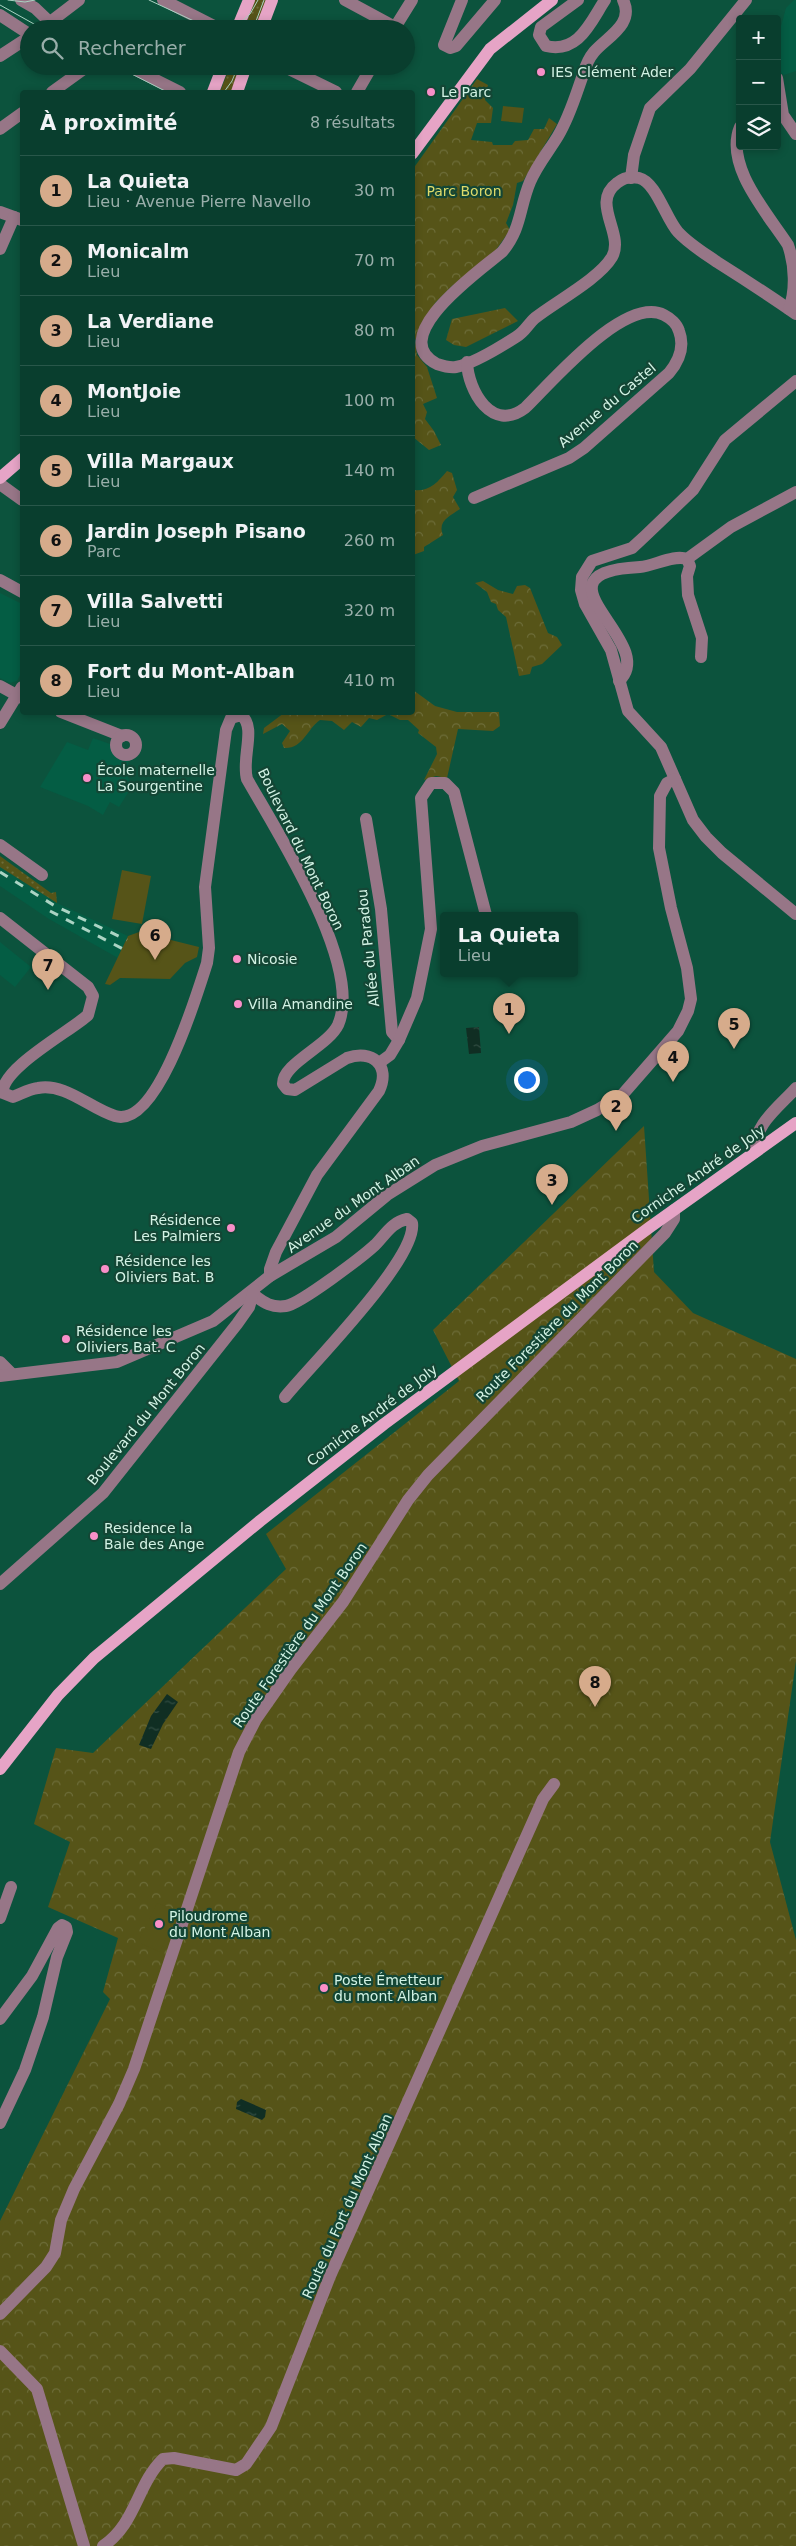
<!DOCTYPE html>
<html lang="fr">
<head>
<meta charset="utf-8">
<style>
	:root { --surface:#093e2e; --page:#124536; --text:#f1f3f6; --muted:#99aeaa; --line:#29574a; --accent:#d6ab8b }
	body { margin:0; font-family:"DejaVu Sans",sans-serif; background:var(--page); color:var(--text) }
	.controls { position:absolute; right:15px; top:15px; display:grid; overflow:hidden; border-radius:5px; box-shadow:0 2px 8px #0003 }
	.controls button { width:45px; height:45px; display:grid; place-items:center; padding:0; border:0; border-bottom:1px solid var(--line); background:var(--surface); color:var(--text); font:25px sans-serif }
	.you { position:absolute; left:526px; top:1079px; width:18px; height:18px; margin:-12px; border:4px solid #fff; border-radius:50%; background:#1a73e8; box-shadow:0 0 0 8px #1a73e833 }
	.badge { display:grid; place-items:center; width:32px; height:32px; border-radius:50%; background:var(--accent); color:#111; font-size:16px; font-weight:700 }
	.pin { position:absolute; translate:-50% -41px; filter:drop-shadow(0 1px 2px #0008) }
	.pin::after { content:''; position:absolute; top:26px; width:18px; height:15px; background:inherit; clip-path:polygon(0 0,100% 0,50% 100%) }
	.popup { position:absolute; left:440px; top:912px; width:138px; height:65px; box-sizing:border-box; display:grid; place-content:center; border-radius:5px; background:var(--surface); filter:drop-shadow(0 1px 4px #0005); font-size:16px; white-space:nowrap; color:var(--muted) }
	.popup b { font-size:19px; color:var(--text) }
	.popup::after { content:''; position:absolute; left:50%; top:100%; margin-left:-10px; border:10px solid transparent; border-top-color:var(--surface) }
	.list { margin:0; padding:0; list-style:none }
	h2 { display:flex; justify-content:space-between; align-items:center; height:65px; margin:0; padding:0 20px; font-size:21px }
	h2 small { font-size:16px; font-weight:400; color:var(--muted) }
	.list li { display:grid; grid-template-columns:32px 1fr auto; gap:15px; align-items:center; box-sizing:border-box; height:70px; padding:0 20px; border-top:1px solid var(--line) }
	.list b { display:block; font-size:19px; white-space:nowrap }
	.list p { margin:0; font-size:16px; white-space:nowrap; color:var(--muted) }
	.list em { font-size:16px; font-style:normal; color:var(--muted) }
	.icon { flex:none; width:28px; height:28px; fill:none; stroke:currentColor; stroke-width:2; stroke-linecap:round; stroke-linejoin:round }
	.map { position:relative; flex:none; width:796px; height:2546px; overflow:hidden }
	.search { position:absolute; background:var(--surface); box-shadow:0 2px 8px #0003; left:20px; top:20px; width:395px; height:55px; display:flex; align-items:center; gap:12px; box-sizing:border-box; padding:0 18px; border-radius:28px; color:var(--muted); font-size:19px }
	.panel { position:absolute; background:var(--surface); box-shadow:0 2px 8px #0003; left:20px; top:90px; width:395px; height:625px; border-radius:5px }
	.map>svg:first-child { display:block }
</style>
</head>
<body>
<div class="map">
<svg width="796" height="2546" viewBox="0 0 796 2546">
	<defs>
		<pattern id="grass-dots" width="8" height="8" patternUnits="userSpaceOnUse" patternTransform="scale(1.25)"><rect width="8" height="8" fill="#565418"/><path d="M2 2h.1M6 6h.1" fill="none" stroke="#6d6d39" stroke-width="1.8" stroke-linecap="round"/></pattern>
		<pattern id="forest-crowns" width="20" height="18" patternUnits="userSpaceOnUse" patternTransform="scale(1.25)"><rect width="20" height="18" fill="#565418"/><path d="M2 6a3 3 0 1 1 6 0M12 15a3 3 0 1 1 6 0" fill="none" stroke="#6d6d39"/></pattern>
		<pattern id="water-ripples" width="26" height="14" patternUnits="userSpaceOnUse" patternTransform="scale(1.25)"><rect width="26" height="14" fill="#102e23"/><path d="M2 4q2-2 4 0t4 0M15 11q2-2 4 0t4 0" fill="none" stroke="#324d43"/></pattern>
	</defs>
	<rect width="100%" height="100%" fill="#0c533d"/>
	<g fill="#045d44">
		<path d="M794 0H796V71L784 75 777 71V41L786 8Z"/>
		<path d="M0 593 22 604V671L17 681 10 683 0 678Z"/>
		<path d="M93 738 110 744 114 755 129 760 126 770 131 788 119 807 110 802 103 815 88 806 40 787 67 742 88 750Z"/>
		<path d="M0 867 57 903 128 936 118 958 49 919 0 886Z"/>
		<path d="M0 942 31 967 15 987 0 975Z"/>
	</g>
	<g fill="url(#grass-dots)">
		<path d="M255 0H267L256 29H244Z"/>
		<path d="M230 66H242L232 92H220Z"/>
		<path d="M0 856 51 893 56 892 57 903 0 867Z"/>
	</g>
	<g fill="url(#forest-crowns)">
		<path d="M477 79 488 85 485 100 493 108 491 123H477L471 140 492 142 493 145H512L515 141 528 140 534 129H544L549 118 557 124 523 181 517 183 513 205 506 223 510 230 493 254 452 286 435 303 415 340 417 355 427 367 437 398 423 404 427 412 425 419 434 431 441 445 429 450 413 437V169Z"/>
		<path d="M505 308 518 321 466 347 454 345 446 340 452 319Z"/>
		<path d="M447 471 452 473 457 490 453 497 460 509C450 516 437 521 443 535L424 547V551L413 555V490C429 492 437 483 447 471Z"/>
		<path d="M483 581 498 590 513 594 517 586 525 585 530 588 548 633 557 637 562 645 542 664 532 667 530 674 519 676 506 617 498 610 496 604 491 602 487 592 475 583Z"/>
		<path d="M413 690 435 706 457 712H499L500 726 493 731 458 729 447 778 436 776 424 780 437 754 436 747 418 733 419 730 408 720H400L388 714 377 720 369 718 361 727 352 722 344 730 332 721 320 720C307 729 303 749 284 748L282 743 290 731 282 724 263 734 264 728 284 713 412 712Z"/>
		<path d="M644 1126 654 1272 693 1313 796 1359V1661L770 1842 796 1940V2546H0V2221L110 1999 103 1992 118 1938 48 1907 70 1842 34 1824 56 1748 93 1753 286 1569 266 1534 459 1381 433 1330Z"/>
	</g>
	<g fill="#565418">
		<path d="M503 106 524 108 522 123 501 121Z"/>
		<path d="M122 870 151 876 142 924 112 919Z"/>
		<path d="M139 932 199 947 197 957 185 963 170 979 120 978 110 985 105 984 128 936Z"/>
		<path d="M157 1903 177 1910 160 1952 142 1944 139 1940Z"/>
		<path d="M331 2198 346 2205 332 2237 317 2230Z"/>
	</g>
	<g fill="url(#water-ripples)">
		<path d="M479 1027 481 1053 469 1054 466 1028Z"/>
		<path d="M167 1694 178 1702 163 1724 151 1749 139 1745 151 1716Z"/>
		<path d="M241 2099 266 2110 265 2117 262 2120 236 2109 237 2102Z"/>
	</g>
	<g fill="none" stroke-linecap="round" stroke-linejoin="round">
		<g stroke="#977687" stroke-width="12">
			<path d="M21 0 35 8 57 29"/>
			<path d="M163 0 220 29"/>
			<path d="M345 0 395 27"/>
			<path d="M462 0 444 45 450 48 456 46 495 0"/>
			<path d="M578 0 541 27 539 35 546 46C579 54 591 21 605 0"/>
			<path d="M623 0C635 24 607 37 594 52 589 58 586 65 584 72 576 94 570 116 558 136 549 151 537 165 530 182 519 208 522 228 502 252 482 269 384 337 437 364 443 366 450 368 456 367 472 364 502 346 516 337 525 332 528 324 535 318 555 302 599 279 612 257 625 234 590 203 617 183 623 178 631 176 639 178 656 182 666 219 678 232 689 244 704 253 717 262 744 279 770 296 796 314"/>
			<path d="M0 15 29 34"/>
			<path d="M41 29 79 0"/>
			<path d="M394 29 412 0"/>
			<path d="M0 56 29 37"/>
			<path d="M128 66 180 92"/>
			<path d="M283 66 336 92"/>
			<path d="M777 78 783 115 796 134"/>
			<path d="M52 92 88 66"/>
			<path d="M357 92 372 66"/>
			<path d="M740 127C724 166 768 214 788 245 795 265 796 291 789 309"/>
			<path d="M0 129 22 113"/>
			<path d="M631 178 634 155 650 108 690 69 746 0"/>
			<path d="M0 212 22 220"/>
			<path d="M0 249 14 217"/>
			<path d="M467 362C468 391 492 433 525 408 551 383 625 295 664 315 670 318 677 324 679 331 685 347 679 361 669 373L584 448 569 458 474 498"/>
			<path d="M796 381 725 440 693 490 645 536 632 548 592 561 582 577 581 590 585 604 611 650 628 711 661 747 693 820 706 837 722 853 796 914"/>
			<path d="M0 484 22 500"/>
			<path d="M687 559 731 527 796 492"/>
			<path d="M0 580 22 592"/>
			<path d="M619 681C661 642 523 573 640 567 654 566 674 554 687 559L690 566 687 576 688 595 702 638 701 657"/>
			<path d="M0 686 22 698"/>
			<path d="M61 712 122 736"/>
			<path d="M0 723 22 687"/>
			<circle cx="126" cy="745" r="10"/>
			<path d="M366 819 381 909 392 1032 399 1040 390 1055 379 1063"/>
			<path d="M0 845 42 875"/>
			<path d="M0 918 88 987 93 996 88 1015C72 1030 0 1069 3 1093L13 1097C21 1094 29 1089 38 1088 66 1083 89 1108 115 1116 157 1129 197 994 207 963L209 948 205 887 226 730 231 718 241 715C257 727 241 758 247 779 277 832 364 966 338 1025 328 1046 282 1064 283 1084L287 1089 295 1090 347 1058C372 1049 391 1065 379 1091L317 1175 276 1252 270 1269V1276"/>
			<path d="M399 1040 417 998 431 929 421 798 431 783H445L454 792 486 915"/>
			<path d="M755 1152C753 1125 779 1107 796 1088"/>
			<path d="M254 1295C264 1303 272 1308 286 1306 300 1304 362 1257 375 1245 385 1235 392 1222 407 1219L412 1223C418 1258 311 1365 285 1397"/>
			<path d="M0 1362 12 1374"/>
			<path d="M0 1376 117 1362 213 1321 270 1276 336 1237 387 1195 435 1165 482 1146 571 1122 597 1110 623 1094 678 1031 688 1011 691 999 687 968 671 908 659 848 660 796 667 783 675 779"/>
			<path d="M0 1584 103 1493 237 1324 249 1307 254 1290"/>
			<path d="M0 1918 11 1887"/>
			<path d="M0 2019 32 1976 58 1928 62 1925 66 1927 67 1932 57 1957 43 2017 25 2070 0 2123"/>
			<path d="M0 2314 46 2267 55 2253 61 2220 74 2189 119 2104 134 2069 239 1752 256 1719 291 1669 343 1602 408 1500 428 1475 665 1233 674 1219V1210"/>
			<path d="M0 2351 37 2389 84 2546"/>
			<path d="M103 2546C136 2524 137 2484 163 2459L174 2458 236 2470 246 2464 271 2427 330 2276 543 1799 554 1784"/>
		</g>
		<g stroke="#e6a4c6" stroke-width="12">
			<path d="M237 29 249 0"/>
			<path d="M261 29 272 0"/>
			<path d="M213 92 223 66"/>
			<path d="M237 92 246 66"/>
			<path d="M412 154 490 49 552 0"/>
			<path d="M0 478 22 459"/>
			<path d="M0 1769 58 1695 94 1658 260 1521 384 1424 650 1227 796 1123"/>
		</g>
		<g stroke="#abd3c3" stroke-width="1">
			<path d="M8 0 25 2 35 0"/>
			<path d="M149 0 211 29"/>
			<path d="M0 5 43 29"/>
			<path d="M239 24 250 14 258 0"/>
			<path d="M253 29 264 0"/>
			<path d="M116 66 167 92"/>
			<path d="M224 92 232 81 238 66"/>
		</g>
		<g stroke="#abd3c3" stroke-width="3" stroke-dasharray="9 9" stroke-linecap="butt">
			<path d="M0 872 55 906 127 940"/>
			<path d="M50 911 123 949"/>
		</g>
	</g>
	<g fill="#f98fc9" stroke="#144635" stroke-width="2">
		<circle cx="541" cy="72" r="5"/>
		<circle cx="431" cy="92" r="5"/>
		<circle cx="87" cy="778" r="5"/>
		<circle cx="237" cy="959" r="5"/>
		<circle cx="238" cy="1004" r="5"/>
		<circle cx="231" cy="1228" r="5"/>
		<circle cx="105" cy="1269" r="5"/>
		<circle cx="66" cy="1339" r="5"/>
		<circle cx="94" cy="1536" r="5"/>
		<circle cx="159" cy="1924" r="5"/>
		<circle cx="324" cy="1988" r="5"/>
	</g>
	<g text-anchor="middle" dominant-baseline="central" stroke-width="4.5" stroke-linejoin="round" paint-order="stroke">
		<g font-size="14" fill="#d3f3e5" stroke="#144635" text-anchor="start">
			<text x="551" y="72">IES Clément Ader</text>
			<text x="441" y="92">Le Parc</text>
			<text x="97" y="770">École maternelle<tspan x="97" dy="16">La Sourgentine</tspan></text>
			<text x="247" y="959">Nicosie</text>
			<text x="248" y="1004">Villa Amandine</text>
			<text x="221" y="1220" text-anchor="end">Résidence<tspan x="221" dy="16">Les Palmiers</tspan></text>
			<text x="115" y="1261">Résidence les<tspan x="115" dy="16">Oliviers Bat. B</tspan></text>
			<text x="76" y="1331">Résidence les<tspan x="76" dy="16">Oliviers Bat. C</tspan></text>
			<text x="104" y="1528">Residence la<tspan x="104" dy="16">Bale des Ange</tspan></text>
			<text x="169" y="1916">Piloudrome<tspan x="169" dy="16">du Mont Alban</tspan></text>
			<text x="334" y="1980">Poste Émetteur<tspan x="334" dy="16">du mont Alban</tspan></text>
		</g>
		<g font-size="14" fill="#deda6a" stroke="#144635">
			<text x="464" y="191">Parc Boron</text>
		</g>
		<g font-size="14" fill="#d3f3e5" stroke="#144635">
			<text transform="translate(607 405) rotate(-40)">Avenue du Castel</text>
			<text transform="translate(301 849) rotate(64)">Boulevard du Mont Boron</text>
			<text transform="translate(368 948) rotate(-96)">Allée du Paradou</text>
			<text transform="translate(698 1174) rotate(-35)">Corniche André de Joly</text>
			<text transform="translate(353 1204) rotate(-35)">Avenue du Mont Alban</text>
			<text transform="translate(557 1321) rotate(-45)">Route Forestière du Mont Boron</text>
			<text transform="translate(146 1414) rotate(-51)">Boulevard du Mont Boron</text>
			<text transform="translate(372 1415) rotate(-37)">Corniche André de Joly</text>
			<text transform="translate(300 1635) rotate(-55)">Route Forestière du Mont Boron</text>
			<text transform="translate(347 2206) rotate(-66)">Route du Fort du Mont Alban</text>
		</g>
	</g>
</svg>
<div class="controls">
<button>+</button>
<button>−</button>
<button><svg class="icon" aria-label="layers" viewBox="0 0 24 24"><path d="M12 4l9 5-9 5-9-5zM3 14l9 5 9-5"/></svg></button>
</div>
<div class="you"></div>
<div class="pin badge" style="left:509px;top:1034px">1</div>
<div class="popup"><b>La Quieta</b>Lieu</div>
<div class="pin badge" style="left:616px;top:1131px">2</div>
<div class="pin badge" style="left:552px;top:1205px">3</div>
<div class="pin badge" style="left:673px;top:1082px">4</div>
<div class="pin badge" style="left:734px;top:1049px">5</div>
<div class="pin badge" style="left:155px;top:960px">6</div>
<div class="pin badge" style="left:48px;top:990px">7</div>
<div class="pin badge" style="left:595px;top:1707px">8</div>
<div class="search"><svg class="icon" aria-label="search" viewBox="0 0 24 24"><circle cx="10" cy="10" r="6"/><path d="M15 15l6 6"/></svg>Rechercher</div>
<section class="panel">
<h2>À proximité<small>8 résultats</small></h2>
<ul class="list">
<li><span class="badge">1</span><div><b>La Quieta</b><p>Lieu · Avenue Pierre Navello</p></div><em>30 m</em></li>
<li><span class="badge">2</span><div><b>Monicalm</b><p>Lieu</p></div><em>70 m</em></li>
<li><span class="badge">3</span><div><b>La Verdiane</b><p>Lieu</p></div><em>80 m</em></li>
<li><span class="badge">4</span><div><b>MontJoie</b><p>Lieu</p></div><em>100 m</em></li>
<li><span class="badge">5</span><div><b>Villa Margaux</b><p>Lieu</p></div><em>140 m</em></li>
<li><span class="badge">6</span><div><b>Jardin Joseph Pisano</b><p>Parc</p></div><em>260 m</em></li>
<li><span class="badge">7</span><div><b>Villa Salvetti</b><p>Lieu</p></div><em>320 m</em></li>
<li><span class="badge">8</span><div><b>Fort du Mont-Alban</b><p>Lieu</p></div><em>410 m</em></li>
</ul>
</section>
</div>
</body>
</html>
